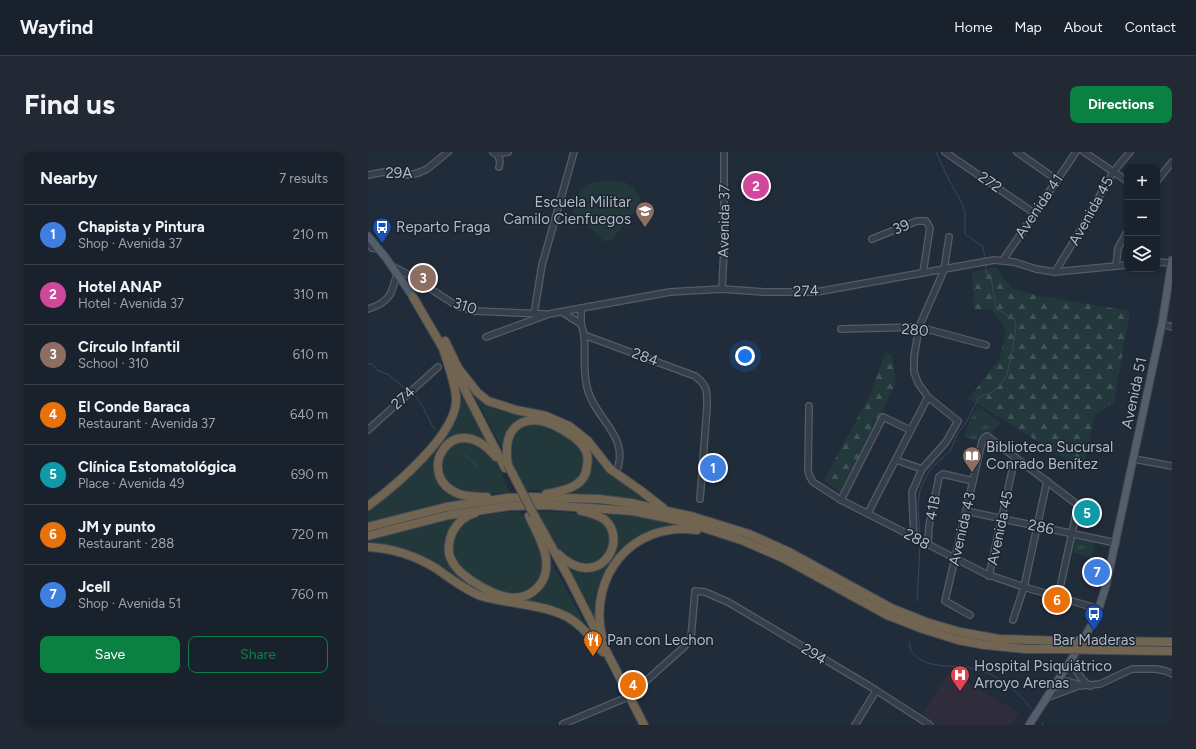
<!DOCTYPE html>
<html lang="en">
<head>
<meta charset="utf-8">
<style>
	:root { --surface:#19212c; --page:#222934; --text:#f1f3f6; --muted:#9fa3a9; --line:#373e48; --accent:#0b8043 }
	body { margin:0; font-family:Figtree,sans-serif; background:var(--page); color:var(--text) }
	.controls { position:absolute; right:12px; top:12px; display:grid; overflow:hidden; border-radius:8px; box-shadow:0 2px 6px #0003 }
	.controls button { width:36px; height:36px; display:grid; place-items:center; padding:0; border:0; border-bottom:1px solid var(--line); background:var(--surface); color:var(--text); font:20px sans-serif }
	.you { position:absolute; left:377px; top:204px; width:14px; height:14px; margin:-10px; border:3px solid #fff; border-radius:50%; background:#1a73e8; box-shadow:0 0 0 6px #1a73e833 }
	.badge { display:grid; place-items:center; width:26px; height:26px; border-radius:50%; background:var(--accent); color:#fff; font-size:13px; font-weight:700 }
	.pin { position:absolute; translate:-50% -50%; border:2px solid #fff; box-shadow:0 1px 4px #0006 }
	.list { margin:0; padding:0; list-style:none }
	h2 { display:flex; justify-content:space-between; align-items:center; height:52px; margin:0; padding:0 16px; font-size:17px }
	h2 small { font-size:13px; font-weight:400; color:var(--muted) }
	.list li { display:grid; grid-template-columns:26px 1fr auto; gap:12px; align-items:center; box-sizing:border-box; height:60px; padding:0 16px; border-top:1px solid var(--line) }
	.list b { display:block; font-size:15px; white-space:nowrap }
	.list p { margin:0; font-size:13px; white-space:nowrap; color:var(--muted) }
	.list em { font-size:13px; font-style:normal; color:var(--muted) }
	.actions { display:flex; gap:8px; padding:12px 16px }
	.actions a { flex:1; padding:9px 0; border:1px solid var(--accent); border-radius:8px; text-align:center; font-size:14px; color:var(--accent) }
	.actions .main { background:var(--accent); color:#fff }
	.icon { flex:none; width:22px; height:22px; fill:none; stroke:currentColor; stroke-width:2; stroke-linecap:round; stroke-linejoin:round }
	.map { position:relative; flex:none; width:804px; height:573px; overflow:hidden; border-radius:8px }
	header { display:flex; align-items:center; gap:24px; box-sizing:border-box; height:56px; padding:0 20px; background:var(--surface); border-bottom:1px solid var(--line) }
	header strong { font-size:19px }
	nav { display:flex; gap:22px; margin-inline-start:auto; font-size:14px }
	.intro { display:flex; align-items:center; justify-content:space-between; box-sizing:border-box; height:96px; padding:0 24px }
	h1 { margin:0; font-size:28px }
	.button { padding:10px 18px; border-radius:8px; background:var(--accent); color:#fff; font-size:14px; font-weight:700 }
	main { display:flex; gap:24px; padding:0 24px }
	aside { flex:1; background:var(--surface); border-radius:8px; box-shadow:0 2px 6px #0003 }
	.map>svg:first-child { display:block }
</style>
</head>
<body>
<header>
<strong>Wayfind</strong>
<nav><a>Home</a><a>Map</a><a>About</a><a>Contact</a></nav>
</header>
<div class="intro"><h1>Find us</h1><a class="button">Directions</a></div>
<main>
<aside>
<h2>Nearby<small>7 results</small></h2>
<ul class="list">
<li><span class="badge" style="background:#3f7fe0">1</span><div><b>Chapista y Pintura</b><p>Shop · Avenida 37</p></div><em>210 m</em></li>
<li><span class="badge" style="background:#d1479c">2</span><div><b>Hotel ANAP</b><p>Hotel · Avenida 37</p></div><em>310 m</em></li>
<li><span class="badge" style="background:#8d6e63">3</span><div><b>Círculo Infantil</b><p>School · 310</p></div><em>610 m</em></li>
<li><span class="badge" style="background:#e8710a">4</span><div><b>El Conde Baraca</b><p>Restaurant · Avenida 37</p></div><em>640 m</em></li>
<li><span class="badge" style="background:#0f9aa8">5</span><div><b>Clínica Estomatológica</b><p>Place · Avenida 49</p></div><em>690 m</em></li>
<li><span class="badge" style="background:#e8710a">6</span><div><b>JM y punto</b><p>Restaurant · 288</p></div><em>720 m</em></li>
<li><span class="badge" style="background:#3f7fe0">7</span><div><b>Jcell</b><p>Shop · Avenida 51</p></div><em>760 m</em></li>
</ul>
<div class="actions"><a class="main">Save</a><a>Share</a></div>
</aside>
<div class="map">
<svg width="804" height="573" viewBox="0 0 804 573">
	<defs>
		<pattern id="forest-firs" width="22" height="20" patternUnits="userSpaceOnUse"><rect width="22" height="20" fill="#23383b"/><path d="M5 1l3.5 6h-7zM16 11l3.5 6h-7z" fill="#405356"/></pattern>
		<pattern id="park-tufts" width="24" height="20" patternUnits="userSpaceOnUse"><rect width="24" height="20" fill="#23383b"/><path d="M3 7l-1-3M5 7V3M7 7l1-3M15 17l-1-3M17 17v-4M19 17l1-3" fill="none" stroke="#405356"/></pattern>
	</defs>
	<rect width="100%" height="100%" fill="#212c3a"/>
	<path fill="#2f2d3c" d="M581 520 651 560 644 573H570L554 563Z"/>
	<g fill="#23383b">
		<path d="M237 29C259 30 264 28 274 50L243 89H236L205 60 208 44 222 31Z"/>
		<path d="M84 222 124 297 99 284 72 298V329L106 347 61 355 0 370V355L55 308 89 258Z"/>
		<path d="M103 237 111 244 181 267 205 278 227 303 285 350 264 346 189 341 212 332 221 300 182 269 145 275 138 304Z"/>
		<path d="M158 272H177L202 284 216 298 217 316 209 329 186 339 158 338 145 316 140 302 144 283Z"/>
		<path d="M102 288 121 299 131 316 142 341 100 342 90 339 75 326 73 306 87 290Z"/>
		<path d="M219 358 265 362 313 373 290 378 276 383 237 422 231 476 194 408 208 417 239 409 246 378Z"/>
		<path d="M151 359 163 377 173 399 176 411 172 429 157 442H133L95 420 84 404V386L89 376 107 364Z"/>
		<path d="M168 359 210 361 232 367 243 381 241 399 231 411 215 415 192 401 185 391Z"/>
		<path d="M96 363 79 394 91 422 139 446 172 435 178 399 220 478 210 470 112 441 70 416 0 393V387Z"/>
		<path d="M705 513 716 531H712L701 528 699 521Z"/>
	</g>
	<g fill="url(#forest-firs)">
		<path d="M628 115 643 136 671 144 762 159 746 250 727 263 715 318 601 246 632 206 638 177 623 157 606 158 604 120Z"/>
		<path d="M517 201 524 202 528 231 473 341 456 328 503 241Z"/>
	</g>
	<g fill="url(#park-tufts)">
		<path d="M610 254 633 271 615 290 596 285 602 268Z"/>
		<path d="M707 386 727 390 723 405 704 400Z"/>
	</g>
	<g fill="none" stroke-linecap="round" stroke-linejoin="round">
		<g stroke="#354762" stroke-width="1">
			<path d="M568 0 581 28 591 45 597 60V82L614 94 618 108"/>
			<path d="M0 212H4L9 218 21 223 40 239"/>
			<path d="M45 242C56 251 59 267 67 278"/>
			<path d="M95 302 110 314"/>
			<path d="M552 384 550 353 552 338 562 317 582 299 589 283 599 269 611 245 625 240 632 233 639 223 646 189 648 173 645 166 628 157 623 126 618 121V111"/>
			<path d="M549 449 552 392"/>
			<path d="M541 490 543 499C546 502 550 507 555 509 570 516 587 513 603 516 631 522 646 536 663 556"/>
			<path d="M674 573 675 570"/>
		</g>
		<defs>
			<g id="minor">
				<path d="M125 0C131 3 133 8 131 15"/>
				<path d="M577 0 666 61"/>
				<path d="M649 0 689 28"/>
				<path d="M716 0 759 29"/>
				<path d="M129 2 140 0"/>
				<path d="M0 23 16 20 41 23 50 21 59 17 80 0"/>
				<path d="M789 29 804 10"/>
				<path d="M504 87 549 69H558L562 76 555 121"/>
				<path d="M0 91 4 96 11 97"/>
				<path d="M635 108 708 0"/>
				<path d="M789 110 803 111"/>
				<path d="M24 114 41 123 89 154 106 159 177 162"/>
				<path d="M748 114 750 96 759 80"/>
				<path d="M687 120 709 84 745 20 762 0"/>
				<path d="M354 137 356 97V0"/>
				<path d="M213 156C213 161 213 167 213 172 214 176 216 180 216 184 218 202 214 221 220 239 229 269 263 285 248 321"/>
				<path d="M0 157C22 150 24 142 29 121"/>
				<path d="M194 160 213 172"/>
				<path d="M166 162 174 113 206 0"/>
				<path d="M794 172 804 175"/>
				<path d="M473 177 551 175 618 193"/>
				<path d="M216 183 327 224C340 234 339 239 339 255L332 347"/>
				<path d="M118 185 181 162 302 140 354 137 396 140H448L626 108 646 110 668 117 687 120 759 113"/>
				<path d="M441 254 440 319 442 325 445 330 473 348 618 422 656 435 731 457"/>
				<path d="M0 278 70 215"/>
				<path d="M766 307 804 314"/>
				<path d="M528 308 554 317"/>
				<path d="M473 348 515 265 542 278"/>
				<path d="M598 359 748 391"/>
				<path d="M500 361 560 245"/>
				<path d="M546 385 544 340 554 317 578 290 590 269 560 245 550 231 546 220V205L551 175 576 118 581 85"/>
				<path d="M560 392 561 374 571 325 575 322 605 329"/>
				<path d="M621 424 647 305"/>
				<path d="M602 463 577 449 614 290 616 286 619 284 710 353 690 445"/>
				<path d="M645 468 656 435 679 329"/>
				<path d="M705 505C707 518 711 526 722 534"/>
				<path d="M691 527 712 533"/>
				<path d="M678 546 710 534 732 532 764 517H788L798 519 804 522"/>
				<path d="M195 572 260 545 316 495 323 486 327 439 337 440 360 450 503 535 562 573"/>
				<path d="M487 573 508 539"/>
			</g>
			<g id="major">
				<path d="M0 84 18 106 45 145"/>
				<path d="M661 573 705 505 728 465 738 434 794 172 804 108"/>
			</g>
			<g id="highway">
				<path d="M45 145 76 198"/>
				<path d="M77 189 92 220"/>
				<path d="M90 216 109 240 120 249 148 258 178 264 201 274 220 289 242 317 272 338 295 356"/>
				<path d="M86 217 137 316"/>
				<path d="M140 313C133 270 160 258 195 278 203 283 212 288 216 296 220 301 220 308 219 314 218 335 195 339 178 342"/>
				<path d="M119 345C110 345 100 345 91 342 44 325 84 252 128 305"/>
				<path d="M0 354C27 334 92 280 88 244 86 227 79 210 74 193"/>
				<path d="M107 361C96 364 89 371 84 381 81 388 79 400 83 407 87 417 96 423 104 429 124 442 151 456 170 435 178 426 179 418 178 406 176 392 167 377 161 364"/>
				<path d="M166 363 201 426 276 573"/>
				<path d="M0 375 78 355 139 346 162 345 231 347 263 351 326 365 381 382 421 400 523 456 558 470 592 480 631 487 695 489"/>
				<path d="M0 384 81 363 141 354 178 353 265 359 318 370 376 389 417 407 519 463 555 477 590 488 617 493 657 497H693"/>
				<path d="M0 395C24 396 48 404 69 417 83 427 97 438 113 444 139 452 168 451 193 462 211 469 223 486 235 500"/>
				<path d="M190 402C231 441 262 388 236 367 229 363 220 360 213 359"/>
				<path d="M234 485C220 424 264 369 329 378"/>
				<path d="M735 489 804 490"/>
				<path d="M735 498 804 499"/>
			</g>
		</defs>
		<use href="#minor" stroke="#535c68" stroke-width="8"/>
		<use href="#major" stroke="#3e4754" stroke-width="9"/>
		<use href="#highway" stroke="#404955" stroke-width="10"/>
		<use href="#minor" stroke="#353e4a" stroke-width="5.5"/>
		<use href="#major" stroke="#535d6b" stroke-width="7"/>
		<use href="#highway" stroke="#716552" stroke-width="8"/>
		<defs>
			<g id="highway-bridge">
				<path d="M140 313 166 363"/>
				<path d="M695 489H735"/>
				<path d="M693 497 735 498"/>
			</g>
		</defs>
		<use href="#highway-bridge" stroke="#404955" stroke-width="10" stroke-linecap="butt"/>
		<use href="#highway-bridge" stroke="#716552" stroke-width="8"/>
	</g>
	<defs>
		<symbol id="school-pin" viewBox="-11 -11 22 30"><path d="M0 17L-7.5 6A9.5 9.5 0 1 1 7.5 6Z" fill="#8d6e63" stroke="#1b232f"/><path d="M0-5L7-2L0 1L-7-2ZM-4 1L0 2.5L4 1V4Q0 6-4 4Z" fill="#fff"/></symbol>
		<symbol id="bus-pin" viewBox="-11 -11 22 30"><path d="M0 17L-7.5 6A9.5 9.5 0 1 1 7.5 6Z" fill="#1a4fb4" stroke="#1b232f"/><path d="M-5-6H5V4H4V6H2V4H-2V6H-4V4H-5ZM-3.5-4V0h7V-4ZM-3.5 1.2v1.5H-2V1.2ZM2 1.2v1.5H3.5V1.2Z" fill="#fff"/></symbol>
		<symbol id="library-pin" viewBox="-11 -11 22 30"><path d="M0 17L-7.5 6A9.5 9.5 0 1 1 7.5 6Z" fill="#8d6e63" stroke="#1b232f"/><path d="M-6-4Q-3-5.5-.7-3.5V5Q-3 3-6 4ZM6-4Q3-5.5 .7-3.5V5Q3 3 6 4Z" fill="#fff"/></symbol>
		<symbol id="restaurant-pin" viewBox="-11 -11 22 30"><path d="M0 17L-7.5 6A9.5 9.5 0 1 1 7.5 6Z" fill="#e8710a" stroke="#1b232f"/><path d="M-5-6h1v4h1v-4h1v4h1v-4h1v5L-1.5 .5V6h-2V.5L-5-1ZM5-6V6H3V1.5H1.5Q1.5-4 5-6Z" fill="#fff"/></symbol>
		<symbol id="hospital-pin" viewBox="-11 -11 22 30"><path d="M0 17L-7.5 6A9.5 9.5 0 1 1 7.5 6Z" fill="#e0444e" stroke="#1b232f"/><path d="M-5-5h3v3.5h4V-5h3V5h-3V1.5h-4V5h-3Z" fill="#fff"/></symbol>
	</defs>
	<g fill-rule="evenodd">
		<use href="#school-pin" x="266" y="48" width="22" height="30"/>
		<use href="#bus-pin" x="3" y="64" width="22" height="30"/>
		<use href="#library-pin" x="593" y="293" width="22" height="30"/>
		<use href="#bus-pin" x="715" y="451" width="22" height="30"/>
		<use href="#restaurant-pin" x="214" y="477" width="22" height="30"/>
		<use href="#hospital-pin" x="581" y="512" width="22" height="30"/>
	</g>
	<g text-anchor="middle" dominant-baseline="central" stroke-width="3" stroke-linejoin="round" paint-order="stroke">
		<g font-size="15" fill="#b0b9c7" stroke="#1b232f">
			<text x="31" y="21">29A</text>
			<text transform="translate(622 30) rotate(34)">272</text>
			<text transform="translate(671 54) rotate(-56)">Avenida 41</text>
			<text transform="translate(723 59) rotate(-61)">Avenida 45</text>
			<text transform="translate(356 69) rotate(-89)">Avenida 37</text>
			<text transform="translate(533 75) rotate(-22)">39</text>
			<text transform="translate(438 139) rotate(-2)">274</text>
			<text transform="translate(97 154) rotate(18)">310</text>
			<text transform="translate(547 178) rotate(5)">280</text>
			<text transform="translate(277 205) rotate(20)">284</text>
			<text transform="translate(766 241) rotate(-78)">Avenida 51</text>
			<text transform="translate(35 246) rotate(-42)">274</text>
			<text transform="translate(565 356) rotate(-79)">41B</text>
			<text transform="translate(673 375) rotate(12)">286</text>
			<text transform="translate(632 376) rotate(-78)">Avenida 45</text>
			<text transform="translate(594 377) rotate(-77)">Avenida 43</text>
			<text transform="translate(549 387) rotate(28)">288</text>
			<text transform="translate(446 502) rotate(31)">294</text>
		</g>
		<g font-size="15" fill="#b0b9c7" stroke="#1b232f" text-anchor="start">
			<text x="263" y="50" text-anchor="end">Escuela Militar<tspan x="263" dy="17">Camilo Cienfuegos</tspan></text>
			<text x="28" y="75">Reparto Fraga</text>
			<text x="618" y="295">Biblioteca Sucursal<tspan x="618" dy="17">Conrado Benítez</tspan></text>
			<text x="239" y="488">Pan con Lechon</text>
			<text x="726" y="488" text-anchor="middle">Bar Maderas</text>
			<text x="606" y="514">Hospital Psiquiátrico<tspan x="606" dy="17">Arroyo Arenas</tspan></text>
		</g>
	</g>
</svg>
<div class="controls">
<button>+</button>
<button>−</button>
<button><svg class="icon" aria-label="layers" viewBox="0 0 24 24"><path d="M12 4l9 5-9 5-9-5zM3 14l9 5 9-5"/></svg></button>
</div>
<div class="you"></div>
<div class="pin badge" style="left:345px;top:316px;background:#3f7fe0">1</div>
<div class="pin badge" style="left:388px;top:34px;background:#d1479c">2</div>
<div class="pin badge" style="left:55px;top:126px;background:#8d6e63">3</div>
<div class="pin badge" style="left:265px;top:533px;background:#e8710a">4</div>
<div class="pin badge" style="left:719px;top:361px;background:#0f9aa8">5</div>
<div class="pin badge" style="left:689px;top:448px;background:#e8710a">6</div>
<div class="pin badge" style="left:729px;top:420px;background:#3f7fe0">7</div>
</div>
</main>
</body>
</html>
